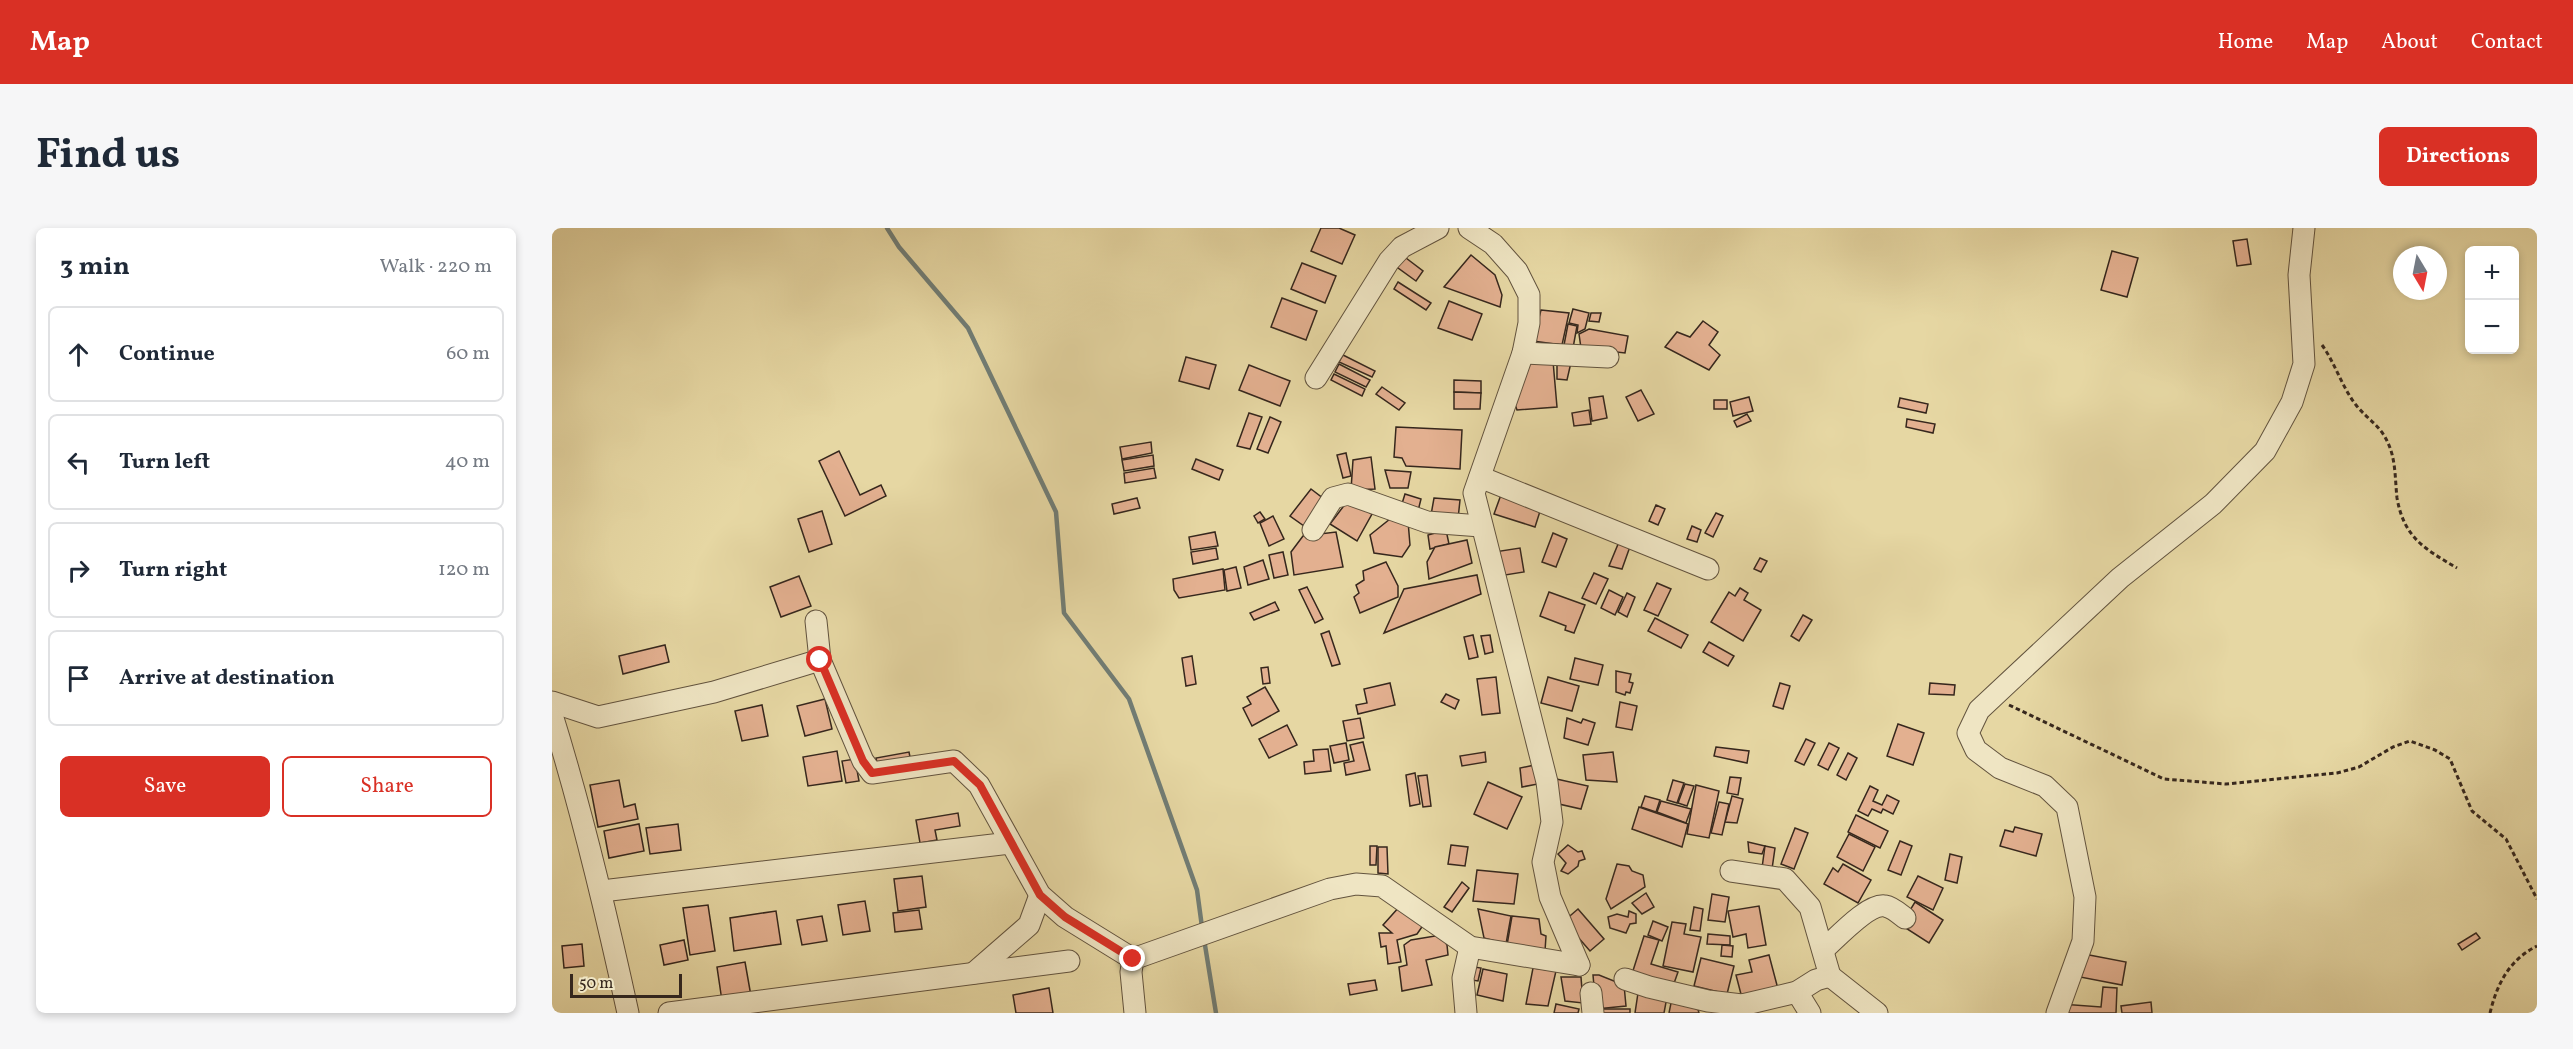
<!DOCTYPE html>
<html lang="en">
<head>
<meta charset="utf-8">
<style>
	:root { --surface:#fff; --page:#f6f6f7; --text:#1f2937; --muted:#747a83; --line:#e0e1e3; --accent:#d93025 }
	body { margin:0; font-family:Vollkorn,serif; background:var(--page); color:var(--text) }
	.controls { position:absolute; right:18px; top:18px; display:grid; overflow:hidden; border-radius:9px; box-shadow:0 3px 9px #0003 }
	.controls button { width:54px; height:54px; display:grid; place-items:center; padding:0; border:0; border-bottom:2px solid var(--line); background:var(--surface); color:var(--text); font:30px sans-serif }
	.compass { position:absolute; left:1841px; top:18px; width:54px; height:54px; border-radius:50%; background:var(--surface); box-shadow:0 3px 9px #0003; rotate:170deg }
	.scale { position:absolute; left:18px; bottom:15px; width:112px; box-sizing:border-box; padding-left:6px; border:3px solid #36271d; border-top:0; font-size:16px; line-height:21px; white-space:nowrap; color:#36271d; -webkit-text-stroke:4px #efe5c3; paint-order:stroke }
	.stop { position:absolute; width:18px; height:18px; margin:-14px; border:4px solid #d93025; border-radius:50%; background:#fff }
	.stop.end { background:#d93025; border-color:#fff; box-shadow:0 2px 6px #0008 }
	.list { margin:0; padding:0; list-style:none }
	h2 { display:flex; justify-content:space-between; align-items:center; height:78px; margin:0; padding:0 24px; font-size:26px }
	h2 small { font-size:20px; font-weight:400; color:var(--muted) }
	.list li { display:grid; grid-template-columns:39px 1fr auto; gap:18px; align-items:center; box-sizing:border-box; height:96px; margin:0 12px 12px; padding:0 12px; border:2px solid var(--line); border-radius:9px }
	.list b { display:block; font-size:22px; white-space:nowrap }
	.list em { font-size:20px; font-style:normal; color:var(--muted) }
	.actions { display:flex; gap:12px; padding:18px 24px }
	.actions a { flex:1; padding:14px 0; border:2px solid var(--accent); border-radius:9px; text-align:center; font-size:21px; color:var(--accent) }
	.actions .main { background:var(--accent); color:#fff }
	.icon { flex:none; width:33px; height:33px; fill:none; stroke:currentColor; stroke-width:2; stroke-linecap:round; stroke-linejoin:round }
	.map { position:relative; flex:none; width:1985px; height:785px; overflow:hidden; border-radius:9px }
	header { display:flex; align-items:center; gap:36px; box-sizing:border-box; height:84px; padding:0 30px; background:var(--accent); color:#fff }
	header strong { font-size:28px }
	nav { display:flex; gap:33px; margin-inline-start:auto; font-size:21px }
	.intro { display:flex; align-items:center; justify-content:space-between; box-sizing:border-box; height:144px; padding:0 36px }
	h1 { margin:0; font-size:42px }
	.button { padding:15px 27px; border-radius:9px; background:var(--accent); color:#fff; font-size:21px; font-weight:700 }
	main { display:flex; gap:36px; padding:0 36px }
	aside { flex:1; background:var(--surface); border-radius:9px; box-shadow:0 3px 9px #0003 }
	.map>svg:first-child { display:block }
</style>
</head>
<body>
<header>
<strong>Map</strong>
<nav><a>Home</a><a>Map</a><a>About</a><a>Contact</a></nav>
</header>
<div class="intro"><h1>Find us</h1><a class="button">Directions</a></div>
<main>
<aside>
<h2>3 min<small>Walk · 220 m</small></h2>
<ul class="list">
<li><svg class="icon" aria-label="ahead" viewBox="0 0 24 24"><path d="M12 20V5M6 11l6-6 6 6"/></svg><div><b>Continue</b></div><em>60 m</em></li>
<li><svg class="icon" aria-label="left" viewBox="0 0 24 24"><path d="M17 20v-9H6M10 6l-5 5 5 5"/></svg><div><b>Turn left</b></div><em>40 m</em></li>
<li><svg class="icon" aria-label="right" viewBox="0 0 24 24"><path d="M7 20v-9h11M14 6l5 5-5 5"/></svg><div><b>Turn right</b></div><em>120 m</em></li>
<li><svg class="icon" aria-label="arrive" viewBox="0 0 24 24"><path d="M6 21V4h12l-3 4 3 4H6"/></svg><div><b>Arrive at destination</b></div></li>
</ul>
<div class="actions"><a class="main">Save</a><a>Share</a></div>
</aside>
<div class="map">
<svg width="1985" height="785" viewBox="0 0 1985 785">
	<rect width="100%" height="100%" fill="#e6d7a3"/>
	<filter id="stains"><feTurbulence type="fractalNoise" baseFrequency=".00333" numOctaves="4"/><feColorMatrix values="0 0 0 0 .2 0 0 0 0 .09 0 0 0 0 .02 0 0 0 .5 -.17"/></filter>
	<radialGradient id="worn" r=".72"><stop offset=".6" stop-color="#630" stop-opacity="0"/><stop offset="1" stop-color="#630" stop-opacity=".3"/></radialGradient>
	<g fill="none" stroke-linecap="round" stroke-linejoin="round">
		<g stroke="#717d75" stroke-width="4.5">
			<path d="M335 0 347 19 416 100 504 284 512 385 577 471 645 662 650 699"/>
			<path d="M652 711 664 785"/>
		</g>
	</g>
	<g fill="#e3b090" stroke="#36271d" stroke-width="1.5">
		<path d="M769 0H787L803 7 790 36 759 23Z"/>
		<path d="M1695 11 1699 36 1685 38 1681 13Z"/>
		<path d="M1560 23 1586 30 1575 69 1549 62Z"/>
		<path d="M850 27 871 43 864 53 842 37Z"/>
		<path d="M919 27 943 47 950 67 948 79 892 59Z"/>
		<path d="M750 35 784 48 773 75 739 61Z"/>
		<path d="M846 54 879 75 874 82 842 61Z"/>
		<path d="M730 70 765 83 754 112 719 99Z"/>
		<path d="M897 73 930 86 920 112 886 100Z"/>
		<path d="M1021 81 1037 85 1033 101 1025 105 1026 97 1017 95Z"/>
		<path d="M989 82 1017 85 1010 117 981 113Z"/>
		<path d="M1039 85H1049L1047 94 1037 93Z"/>
		<path d="M1151 93 1166 104 1157 117 1168 127 1157 142 1113 119 1125 104 1138 109Z"/>
		<path d="M1016 96 1025 98 1021 120 1012 117Z"/>
		<path d="M1037 101 1076 108 1073 125 1029 120 1027 106Z"/>
		<path d="M791 127 823 143 820 149 787 134Z"/>
		<path d="M634 129 664 137 657 161 627 153Z"/>
		<path d="M1020 130 1015 152 1005 151V136Z"/>
		<path d="M1001 133 1005 179 965 182 960 168 975 135Z"/>
		<path d="M787 136 818 152 814 159 783 144Z"/>
		<path d="M697 137 738 153 728 178 687 162Z"/>
		<path d="M782 146 813 161 810 168 779 152Z"/>
		<path d="M902 152 929 153V165L902 164Z"/>
		<path d="M830 159 853 175 847 182 824 166Z"/>
		<path d="M1089 162 1102 186 1086 193 1074 169Z"/>
		<path d="M902 164 929 165 928 181H902Z"/>
		<path d="M1051 168 1055 190 1040 193 1037 170Z"/>
		<path d="M1197 169 1201 183 1181 188 1178 174Z"/>
		<path d="M1348 170 1376 176 1374 185 1346 179Z"/>
		<rect x="1162" y="172" width="13" height="9"/>
		<path d="M1037 182 1039 196 1022 198 1020 185Z"/>
		<path d="M697 185 710 189 698 221 685 218Z"/>
		<path d="M1195 186 1199 193 1185 199 1182 193Z"/>
		<path d="M718 189 729 194 716 225 705 221Z"/>
		<path d="M1355 191 1383 196 1381 205 1354 199Z"/>
		<path d="M844 199 910 202 908 241 854 238 850 230 842 229Z"/>
		<path d="M599 214 600 225 570 231 568 219Z"/>
		<path d="M287 223 308 267 329 257 334 268 293 288 267 233Z"/>
		<path d="M794 225 799 248 791 250 785 227Z"/>
		<path d="M601 227 602 238 572 243 570 232Z"/>
		<path d="M819 229 823 261 799 262 801 232Z"/>
		<path d="M644 231 671 242 667 252 640 241Z"/>
		<path d="M602 240 604 250 573 255 572 245Z"/>
		<path d="M833 242 859 244 856 260H838Z"/>
		<path d="M759 261 772 271 752 298 738 288Z"/>
		<path d="M950 264 990 277 983 299 942 286Z"/>
		<path d="M853 266 869 271 865 287 848 282Z"/>
		<path d="M585 270 588 280 562 286 560 276Z"/>
		<path d="M882 270 908 272 906 291 879 287Z"/>
		<path d="M794 275 806 278 820 286 805 313 778 296Z"/>
		<path d="M1104 277 1113 281 1106 297 1097 293Z"/>
		<path d="M270 283 280 316 257 324 246 291Z"/>
		<path d="M708 284 713 291 706 295 702 288Z"/>
		<path d="M1164 285 1171 288 1161 309 1153 305Z"/>
		<path d="M721 288 732 311 717 318 708 295Z"/>
		<path d="M838 291 856 293 858 317 850 329 822 325 818 307Z"/>
		<path d="M1140 298 1149 302 1145 314 1135 311Z"/>
		<path d="M894 302 897 316 878 321 876 307Z"/>
		<path d="M663 304 666 318 639 322 637 309Z"/>
		<path d="M784 304 791 339 742 347 739 324 751 308Z"/>
		<path d="M1001 305 1015 311 1004 339 990 334Z"/>
		<path d="M1069 309 1080 313 1070 341 1057 338Z"/>
		<path d="M915 312 920 335 877 351 875 334 883 319Z"/>
		<path d="M664 320 666 331 641 336 639 324Z"/>
		<path d="M968 320 972 344 947 348 942 324Z"/>
		<path d="M731 324 736 347 722 350 717 327Z"/>
		<path d="M1208 330 1215 333 1209 344 1202 341Z"/>
		<path d="M711 332 717 351 696 357 692 339Z"/>
		<path d="M834 334 846 358V369L808 385 802 369 807 365 804 357 812 352 811 343Z"/>
		<path d="M684 339 689 360 675 363 672 342Z"/>
		<path d="M671 341 673 362 627 370 622 362 621 351Z"/>
		<path d="M1042 345 1056 351 1044 376 1030 370Z"/>
		<path d="M925 347 929 366 832 405 852 361Z"/>
		<path d="M247 348 259 378 229 389 218 359Z"/>
		<path d="M1105 355 1119 361 1106 388 1092 382Z"/>
		<path d="M755 359 771 391 763 395 747 362Z"/>
		<path d="M1188 360 1196 365 1192 372 1209 382 1191 413 1159 394 1177 364 1183 368Z"/>
		<path d="M1057 362 1071 369 1063 387 1049 380Z"/>
		<path d="M997 364 1033 377 1022 405 1013 402 1014 398 988 388Z"/>
		<path d="M1075 365 1083 369 1075 389 1066 384Z"/>
		<path d="M723 374 727 382 702 392 698 385Z"/>
		<path d="M1251 387 1260 392 1247 413 1239 408Z"/>
		<path d="M1103 390 1136 407 1129 420 1096 403Z"/>
		<path d="M777 403 788 436 780 438 769 406Z"/>
		<path d="M921 407 926 429 917 431 912 409Z"/>
		<path d="M938 407 941 424 933 426 929 408Z"/>
		<path d="M1157 414 1182 428 1176 438 1151 424Z"/>
		<path d="M113 417 117 434 71 446 67 428Z"/>
		<path d="M640 428 644 456 634 458 630 430Z"/>
		<path d="M1023 430 1051 437 1046 457 1018 451Z"/>
		<path d="M716 439 718 455 711 456 709 440Z"/>
		<path d="M1064 443 1079 446 1077 454 1081 455 1078 465 1074 464 1073 467 1064 464Z"/>
		<path d="M944 449 948 485 930 487 925 451Z"/>
		<path d="M996 449 1027 458 1020 483 989 475Z"/>
		<path d="M838 455 843 477 806 486 804 477 815 475 812 461Z"/>
		<path d="M1228 455 1238 458 1231 481 1221 478Z"/>
		<path d="M1378 455 1403 457 1402 467 1377 466Z"/>
		<path d="M713 459 727 483 700 498 691 480 699 476 695 469Z"/>
		<path d="M894 466 907 472 903 481 889 474Z"/>
		<path d="M273 471 280 501 253 508 245 478Z"/>
		<path d="M1068 474 1085 478 1080 502 1064 499Z"/>
		<path d="M210 477 216 508 190 513 183 483Z"/>
		<path d="M808 490 812 510 795 513 791 493Z"/>
		<path d="M1015 490 1029 495 1031 491 1043 495 1036 517 1012 510Z"/>
		<path d="M1346 496 1372 505 1361 537 1335 528Z"/>
		<path d="M735 497 745 517 717 530 707 511Z"/>
		<path d="M1254 511 1263 515 1252 537 1243 533Z"/>
		<path d="M811 514 818 542 794 547 792 535 802 533 798 517Z"/>
		<path d="M794 515 797 532 782 535 778 518Z"/>
		<path d="M1277 515 1287 520 1276 542 1266 537Z"/>
		<path d="M1164 519 1197 523 1195 535 1162 528Z"/>
		<path d="M776 521 779 543 753 546 752 534 762 533 761 522Z"/>
		<path d="M285 523 290 553 256 558 251 529Z"/>
		<path d="M357 524 359 534 326 540 324 530Z"/>
		<path d="M933 524 934 534 910 538 908 528Z"/>
		<path d="M1061 524 1065 554 1034 552 1031 527Z"/>
		<path d="M1296 525 1305 530 1294 552 1285 547Z"/>
		<path d="M303 531 307 553 294 555 290 533Z"/>
		<path d="M983 537 986 556 970 559 968 540Z"/>
		<path d="M863 545 868 576 858 578 854 547Z"/>
		<path d="M875 547 879 578 871 579 866 548Z"/>
		<path d="M1178 549 1189 550 1186 567 1175 565Z"/>
		<path d="M1000 550 1036 558 1029 581 1007 576Z"/>
		<path d="M67 552 72 579 83 576 86 591 46 599 38 557Z"/>
		<path d="M1121 552 1132 555 1125 575 1115 572Z"/>
		<path d="M936 554 970 569 955 601 922 586Z"/>
		<path d="M1133 556 1142 558 1135 578 1126 575Z"/>
		<path d="M1144 557 1167 563 1157 610 1135 606Z"/>
		<path d="M1318 558 1326 562 1321 573 1330 577 1335 567 1347 573 1341 586 1331 581 1329 585 1320 581 1316 588 1306 583Z"/>
		<path d="M1093 568 1108 572 1104 584 1089 579Z"/>
		<path d="M1180 568 1191 571 1185 595 1173 594Z"/>
		<path d="M1109 573 1139 581 1134 595 1105 584Z"/>
		<path d="M1167 574 1177 576 1170 607 1159 605Z"/>
		<path d="M1087 579 1136 596 1130 619 1080 601Z"/>
		<path d="M406 585 408 598 383 602 385 612 368 615 364 592Z"/>
		<path d="M1304 587 1336 603 1328 620 1296 604Z"/>
		<path d="M87 596 92 623 57 630 52 603Z"/>
		<path d="M126 596 129 622 98 626 94 600Z"/>
		<path d="M1463 599 1490 606 1484 628 1448 618 1453 602 1461 604Z"/>
		<path d="M1243 600 1256 605 1242 641 1229 636Z"/>
		<path d="M1297 606 1323 619 1311 643 1285 629Z"/>
		<path d="M1348 613 1360 618 1349 647 1336 642Z"/>
		<path d="M1196 614 1213 618 1210 626 1197 624Z"/>
		<path d="M899 617 916 619 913 638 896 636Z"/>
		<path d="M1016 617 1026 624 1030 623 1033 631 1027 633 1026 638 1016 646 1009 643 1014 635 1006 626Z"/>
		<path d="M818 618H825L824 637H818Z"/>
		<path d="M1213 618 1223 620 1220 641 1210 640Z"/>
		<path d="M826 619H835L836 646 826 645Z"/>
		<path d="M1398 626 1410 629 1405 655 1393 652Z"/>
		<path d="M1065 636 1077 638 1080 643 1091 647 1093 659 1059 681 1054 671Z"/>
		<path d="M1291 636 1319 652 1306 675 1272 656 1281 640 1286 644Z"/>
		<path d="M925 642 966 646 962 676 921 673Z"/>
		<path d="M370 648 374 679 346 683 342 651Z"/>
		<path d="M1366 648 1391 660 1381 682 1355 669Z"/>
		<path d="M910 654 917 660 900 684 892 679Z"/>
		<path d="M1094 665 1102 679 1090 686 1080 675Z"/>
		<path d="M1160 666 1177 669 1173 694 1156 692Z"/>
		<path d="M313 673 318 703 291 707 286 677Z"/>
		<path d="M1363 674 1391 692 1377 715 1349 697Z"/>
		<path d="M156 677 163 723 138 727 131 680Z"/>
		<path d="M848 678 872 696 865 706 845 712 849 734 836 736 834 718 829 719 827 705H840L831 697Z"/>
		<path d="M1207 678 1214 717 1196 720 1194 706 1181 709 1176 683Z"/>
		<path d="M1142 679 1151 681 1148 703 1138 702Z"/>
		<path d="M926 681 959 688 954 716 932 710Z"/>
		<path d="M1026 681 1052 711 1038 723 1012 693Z"/>
		<path d="M367 682 370 701 343 704 341 685Z"/>
		<path d="M224 683 229 716 182 723 178 690Z"/>
		<path d="M1077 683 1084 686V695L1078 696 1074 705 1058 700 1056 689 1065 686 1076 689Z"/>
		<path d="M270 688 275 713 250 717 245 692Z"/>
		<path d="M960 688 987 691 989 706 994 708 993 723 955 717Z"/>
		<path d="M1101 693 1116 699 1110 713 1096 707Z"/>
		<path d="M1120 694 1134 696 1132 706 1149 709 1141 744 1111 738Z"/>
		<path d="M1924 705 1928 710 1910 722 1906 716Z"/>
		<path d="M1156 706 1178 708V717L1155 716Z"/>
		<path d="M889 707 895 717 896 727 874 732 880 757 850 763 847 739 855 737 852 717 859 712Z"/>
		<path d="M1092 708 1107 712 1099 736 1126 744 1120 761 1079 749Z"/>
		<path d="M132 712 136 732 112 737 108 717Z"/>
		<path d="M30 716 32 738 12 740 10 718Z"/>
		<path d="M1170 717 1181 718 1180 729 1169 728Z"/>
		<path d="M1532 726 1574 734 1570 757 1528 749Z"/>
		<path d="M1217 727 1226 761 1190 770 1184 747 1200 744 1197 732Z"/>
		<path d="M1149 730 1182 738 1175 766 1142 758Z"/>
		<path d="M193 734 199 768 170 773 165 739Z"/>
		<path d="M916 738 929 740 926 753 913 751Z"/>
		<path d="M981 740 1004 743 996 778 974 776Z"/>
		<path d="M931 741 955 746 951 773 925 767Z"/>
		<path d="M1041 747H1047L1072 757 1074 778 1044 781Z"/>
		<path d="M1009 749H1029L1031 775 1013 773Z"/>
		<path d="M823 752 825 762 798 767 796 756Z"/>
		<path d="M1551 759 1565 760 1564 785H1508L1509 776 1549 779Z"/>
		<path d="M497 760 501 785H464L461 767Z"/>
		<path d="M1086 765 1115 769 1112 785H1083Z"/>
		<path d="M1599 774 1600 785H1570L1569 778Z"/>
		<path d="M1119 775 1145 778 1147 785H1117Z"/>
		<path d="M1004 776 1027 781 1026 785H1002Z"/>
		<rect x="1047" y="781" width="31" height="4"/>
	</g>
	<g fill="none" stroke-linecap="round" stroke-linejoin="round">
		<defs>
			<g id="minor">
				<path d="M917 0 941 16 965 43 977 67V95L971 125 922 265 995 554 1000 594 991 634 998 669 1027 737"/>
				<path d="M971 125 1056 129"/>
				<path d="M764 150 837 33 850 19 886 0"/>
				<path d="M928 249 1156 341"/>
				<path d="M761 302 781 270 796 266 875 294 929 298"/>
				<path d="M264 393 268 432 311 533 320 545 402 533 427 557 488 667 513 689 581 731"/>
				<path d="M0 474 46 489 162 464 268 432"/>
				<path d="M0 487C31 586 54 684 76 785"/>
				<path d="M1179 643 1233 651 1258 679 1278 748"/>
				<path d="M50 663 458 615"/>
				<path d="M1271 722C1284 711 1316 675 1333 678 1340 679 1348 686 1353 690"/>
				<path d="M581 731 778 661 804 656 830 658 918 719 1027 737"/>
				<path d="M581 731 579 744 583 785"/>
				<path d="M422 745 477 697 488 667"/>
				<path d="M1073 751 1097 759 1156 773 1190 777 1245 764 1264 752 1278 748 1325 785"/>
				<path d="M1245 764 1258 785"/>
				<path d="M1039 765 1041 785"/>
				<path d="M117 785 517 733"/>
				<path d="M914 785 911 750 918 719"/>
				<path d="M1505 785 1531 713 1533 669 1515 579 1493 558 1448 540 1424 522 1416 505 1427 482 1568 350 1661 276 1713 223 1740 174 1752 136 1747 47 1752 0"/>
			</g>
		</defs>
		<use href="#minor" stroke="#62533e" stroke-width="23"/>
		<g stroke="#36271d" stroke-width="3" stroke-dasharray="4.5 3" stroke-linecap="butt">
			<path d="M1770 117C1783 135 1790 159 1804 177 1815 191 1829 198 1836 215 1844 232 1843 252 1845 270 1852 310 1873 321 1905 340"/>
			<path d="M1457 477 1612 551 1674 556 1785 545 1807 539 1841 519 1858 513 1883 522 1898 531 1920 583 1954 611 1985 671"/>
			<path d="M1938 785C1945 756 1957 732 1985 718"/>
		</g>
		<use href="#minor" stroke="#efe5c3" stroke-width="21"/>
	</g>
	<g fill="none" stroke-linecap="round" stroke-linejoin="round">
		<path stroke="#d93025" stroke-width="8" d="M268 432 311 533 320 545 402 533 428 557 488 667 513 689 581 731"/>
	</g>
	<rect width="100%" height="100%" filter="url(#stains)"/>
	<rect width="100%" height="100%" fill="url(#worn)"/>
</svg>
<div class="controls">
<button>+</button>
<button>−</button>
</div>
<svg class="compass" viewBox="-18 -18 36 36"><path d="M0-13l5 13h-10z" fill="#e53935"/><path d="M0 13l5-13h-10z" fill="#747a83"/></svg>
<div class="scale">50 m</div>
<div class="stop" style="left:268px;top:432px"></div>
<div class="stop end" style="left:581px;top:731px"></div>
</div>
</main>
</body>
</html>
